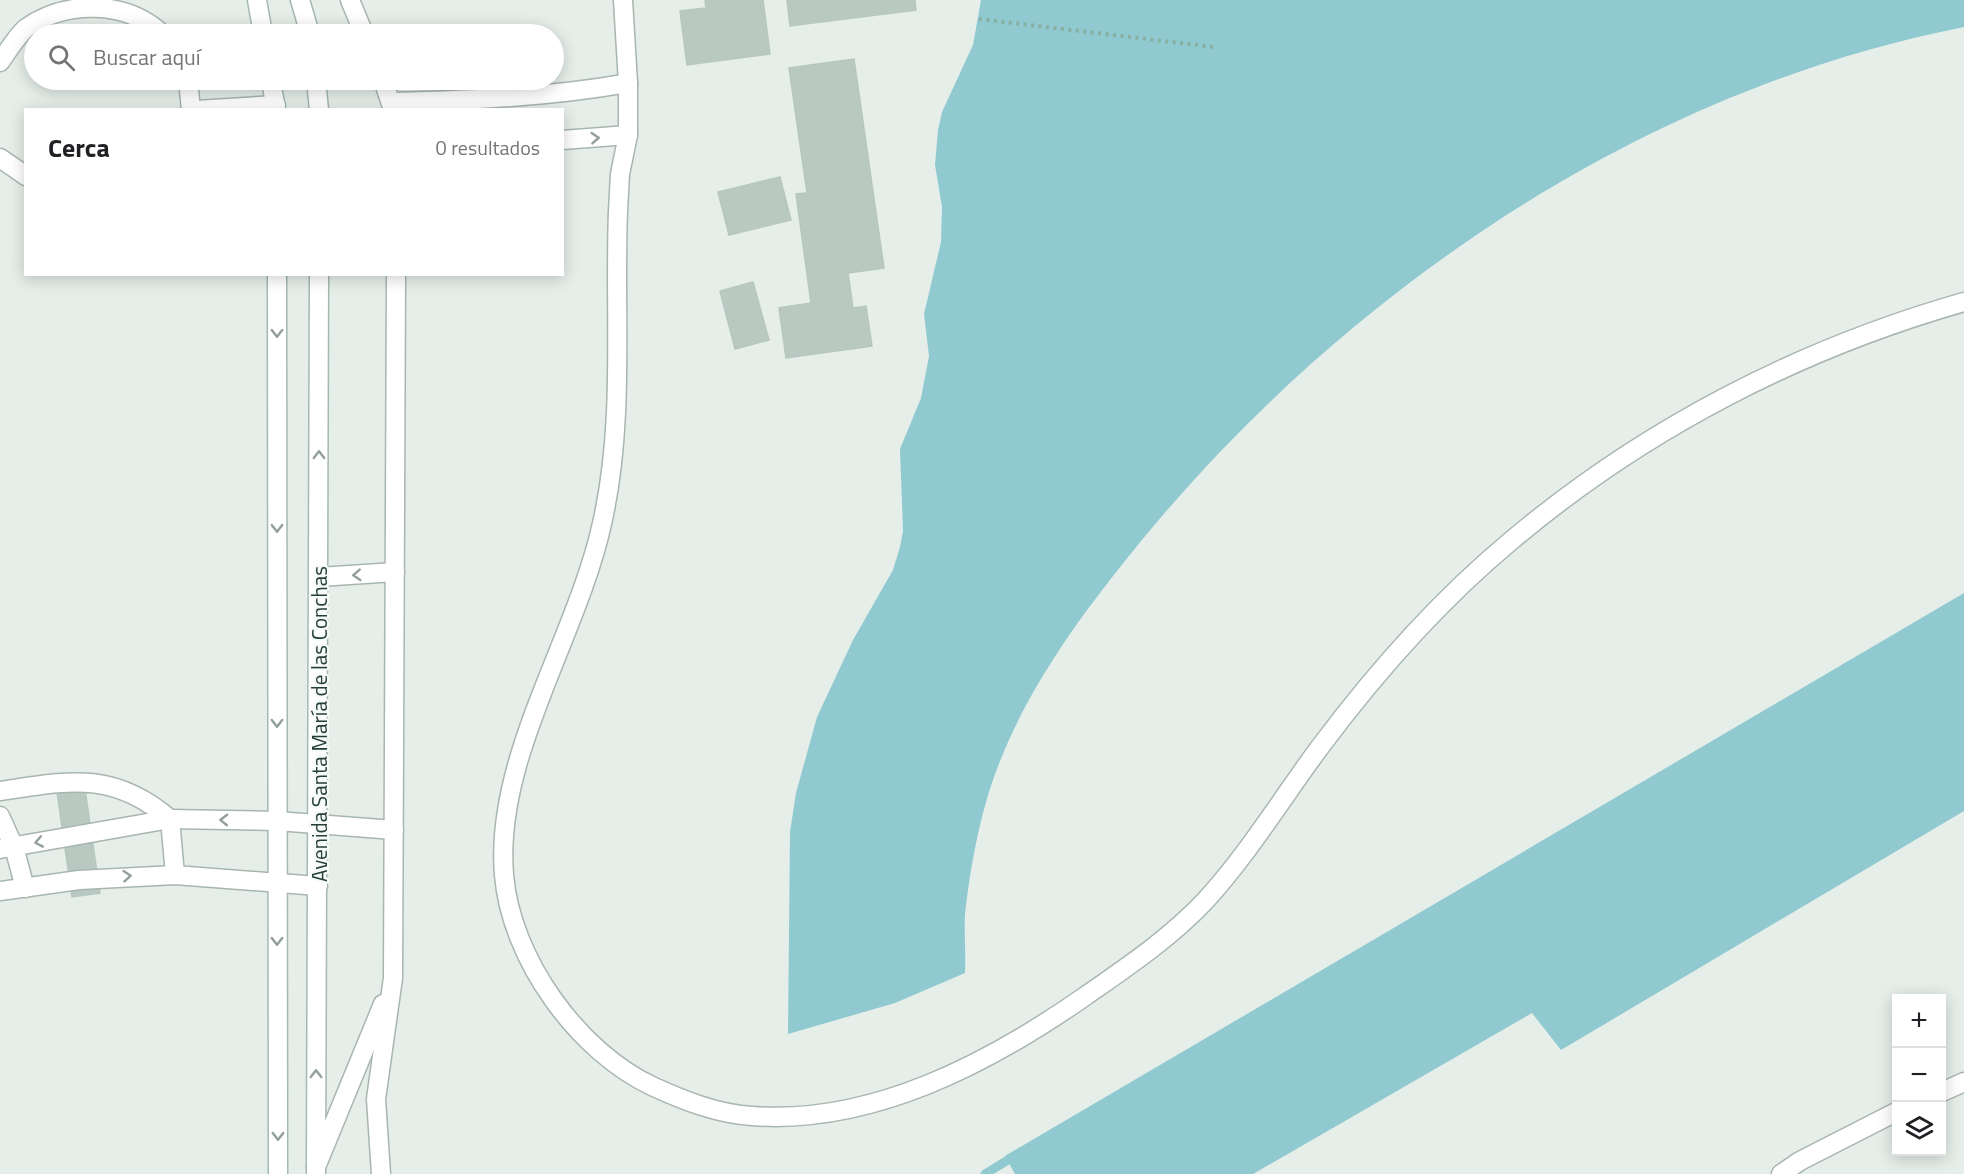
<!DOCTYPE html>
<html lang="es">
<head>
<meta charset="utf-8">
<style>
	:root { --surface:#fff; --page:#f6f6f6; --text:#202124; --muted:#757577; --line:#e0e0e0 }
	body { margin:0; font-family:"Titillium Web",sans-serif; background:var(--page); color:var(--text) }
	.controls { position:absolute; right:18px; bottom:18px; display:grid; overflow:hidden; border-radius:0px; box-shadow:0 3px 15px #0003 }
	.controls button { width:54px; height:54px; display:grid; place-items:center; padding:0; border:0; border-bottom:2px solid var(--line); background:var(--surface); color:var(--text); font:30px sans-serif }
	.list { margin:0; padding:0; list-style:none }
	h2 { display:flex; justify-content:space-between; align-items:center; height:78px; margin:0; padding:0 24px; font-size:26px }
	h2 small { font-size:20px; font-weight:400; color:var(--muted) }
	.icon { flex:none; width:33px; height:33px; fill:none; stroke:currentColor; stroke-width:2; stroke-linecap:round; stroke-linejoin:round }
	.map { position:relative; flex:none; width:1964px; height:1174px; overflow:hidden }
	.search { position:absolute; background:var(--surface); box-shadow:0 3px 15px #0003; left:24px; top:24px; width:540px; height:66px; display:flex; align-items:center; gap:15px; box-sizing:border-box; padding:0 21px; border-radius:33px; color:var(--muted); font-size:22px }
	.panel { position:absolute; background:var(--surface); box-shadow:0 3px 15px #0003; left:24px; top:108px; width:540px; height:168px; border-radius:0px }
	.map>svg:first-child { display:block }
</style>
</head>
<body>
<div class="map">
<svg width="1964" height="1174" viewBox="0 0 1964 1174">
	<rect width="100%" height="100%" fill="#e5eee9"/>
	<g fill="#90c9d0">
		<path d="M981 0H1964V27C1644 90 1353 286 1146 535 1086 608 1026 687 994 777 979 819 970 869 965 914 964 933 966 953 965 973L895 1003 788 1034 790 832 796 793 817 717 853 640 893 570 900 547 903 531 900 449 921 398 929 356 924 314 941 242 942 207 935 165 938 130 942 112 973 45Z"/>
		<path d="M1964 593V811L1561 1050 1532 1013 1253 1174H1015L1005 1156Z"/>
	</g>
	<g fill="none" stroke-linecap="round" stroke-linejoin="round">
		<path stroke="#90c9d0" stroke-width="9" d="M985 1174 1016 1155"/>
	</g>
	<g fill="#bac8c2" stroke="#b7c7c0" stroke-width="1.5">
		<path d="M705 0H763L770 54 687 65 680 11 706 8Z"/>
		<path d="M787 0H915L916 10 790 26Z"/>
		<path d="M854 59 884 268 848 273 853 308 866 306 872 346 786 358 779 308 811 303 796 194 807 193 789 68Z"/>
		<path d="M780 177 791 220 729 235 718 192Z"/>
		<path d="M753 282 769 340 735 349 720 291Z"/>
		<path d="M85 789 100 893 72 897 57 792Z"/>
	</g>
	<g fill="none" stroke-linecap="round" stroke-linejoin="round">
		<defs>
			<g id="lane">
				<path d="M0 62C8 51 16 37 26 28 66 0 126 0 162 34"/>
				<path d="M188 80 191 110"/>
				<path d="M196 110 276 105"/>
				<path d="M0 158 26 176"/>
				<path d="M0 791C69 781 112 770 170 819L175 875"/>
			</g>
			<g id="street">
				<path d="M350 0 364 34"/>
				<path d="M623 0 628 83V135L620 174 618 211C614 314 625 418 603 519 579 635 494 756 504 875 511 959 578 1052 654 1087 685 1101 718 1114 752 1116 872 1125 989 1063 1084 997 1127 967 1169 939 1205 901 1249 853 1282 798 1320 747 1376 672 1441 599 1512 540 1644 429 1799 349 1964 302"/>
				<path d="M383 80 393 110"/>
				<path d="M393 102C471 100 551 97 628 83"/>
				<path d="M562 140 628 135"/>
				<path d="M319 577 395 572"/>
				<path d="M0 816 14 847 25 888"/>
				<path d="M0 849 170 819 277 821 394 830"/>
				<path d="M0 891 79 880 175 875 318 886"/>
				<path d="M1942 1092 1964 1082"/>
				<path d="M316 1167 383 1004"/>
				<path d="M381 1174 376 1099 393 978 396 274"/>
				<path d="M1781 1174 1800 1161 1896 1112"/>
			</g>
			<g id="secondary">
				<path d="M257 0 263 34"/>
				<path d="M300 0 310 34"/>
				<path d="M271 80 276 110"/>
				<path d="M316 80 319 110"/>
				<path d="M277 274 278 1174"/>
				<path d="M316 1174 319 274"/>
			</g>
		</defs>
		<use href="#lane" stroke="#a8b6b0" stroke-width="21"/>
		<use href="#street" stroke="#a8b6b0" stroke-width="21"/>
		<use href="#secondary" stroke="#a4b9b1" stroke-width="21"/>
		<path stroke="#87b0a1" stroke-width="4" stroke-dasharray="3 4.5" stroke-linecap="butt" d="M979 19 1214 47"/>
		<use href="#lane" stroke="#fff" stroke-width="18"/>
		<use href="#street" stroke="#fff" stroke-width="18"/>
		<use href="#secondary" stroke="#fff" stroke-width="18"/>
	</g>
	<defs><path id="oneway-chevron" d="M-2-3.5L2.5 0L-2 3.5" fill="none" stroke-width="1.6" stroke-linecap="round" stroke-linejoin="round" transform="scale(1.5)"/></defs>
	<g stroke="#929f9b">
		<use href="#oneway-chevron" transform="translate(595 138) rotate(-4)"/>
		<use href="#oneway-chevron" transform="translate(277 333) rotate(90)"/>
		<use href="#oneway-chevron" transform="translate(319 455) rotate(-90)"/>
		<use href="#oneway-chevron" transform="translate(277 528) rotate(90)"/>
		<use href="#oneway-chevron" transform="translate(357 575) rotate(177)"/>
		<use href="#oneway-chevron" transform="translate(277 723) rotate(90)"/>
		<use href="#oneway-chevron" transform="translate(224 820) rotate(-179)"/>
		<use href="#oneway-chevron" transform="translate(39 842) rotate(169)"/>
		<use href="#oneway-chevron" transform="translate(127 876) rotate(-5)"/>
		<use href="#oneway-chevron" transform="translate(277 941) rotate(90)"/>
		<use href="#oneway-chevron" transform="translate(316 1074) rotate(-90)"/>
		<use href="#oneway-chevron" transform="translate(278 1136) rotate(90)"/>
	</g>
	<g text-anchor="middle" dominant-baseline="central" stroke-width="4.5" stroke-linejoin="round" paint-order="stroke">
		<g font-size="21" fill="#253f37" stroke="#f6faf8">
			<text transform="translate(319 724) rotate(-90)">Avenida Santa María de las Conchas</text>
		</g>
	</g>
</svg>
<div class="controls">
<button>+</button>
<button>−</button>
<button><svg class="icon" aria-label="layers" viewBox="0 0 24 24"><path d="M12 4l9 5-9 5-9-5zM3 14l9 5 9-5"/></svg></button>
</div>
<div class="search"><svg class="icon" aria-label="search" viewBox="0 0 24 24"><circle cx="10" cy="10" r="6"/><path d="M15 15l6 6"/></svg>Buscar aquí</div>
<section class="panel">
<h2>Cerca<small>0 resultados</small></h2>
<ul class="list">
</ul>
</section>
</div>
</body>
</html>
